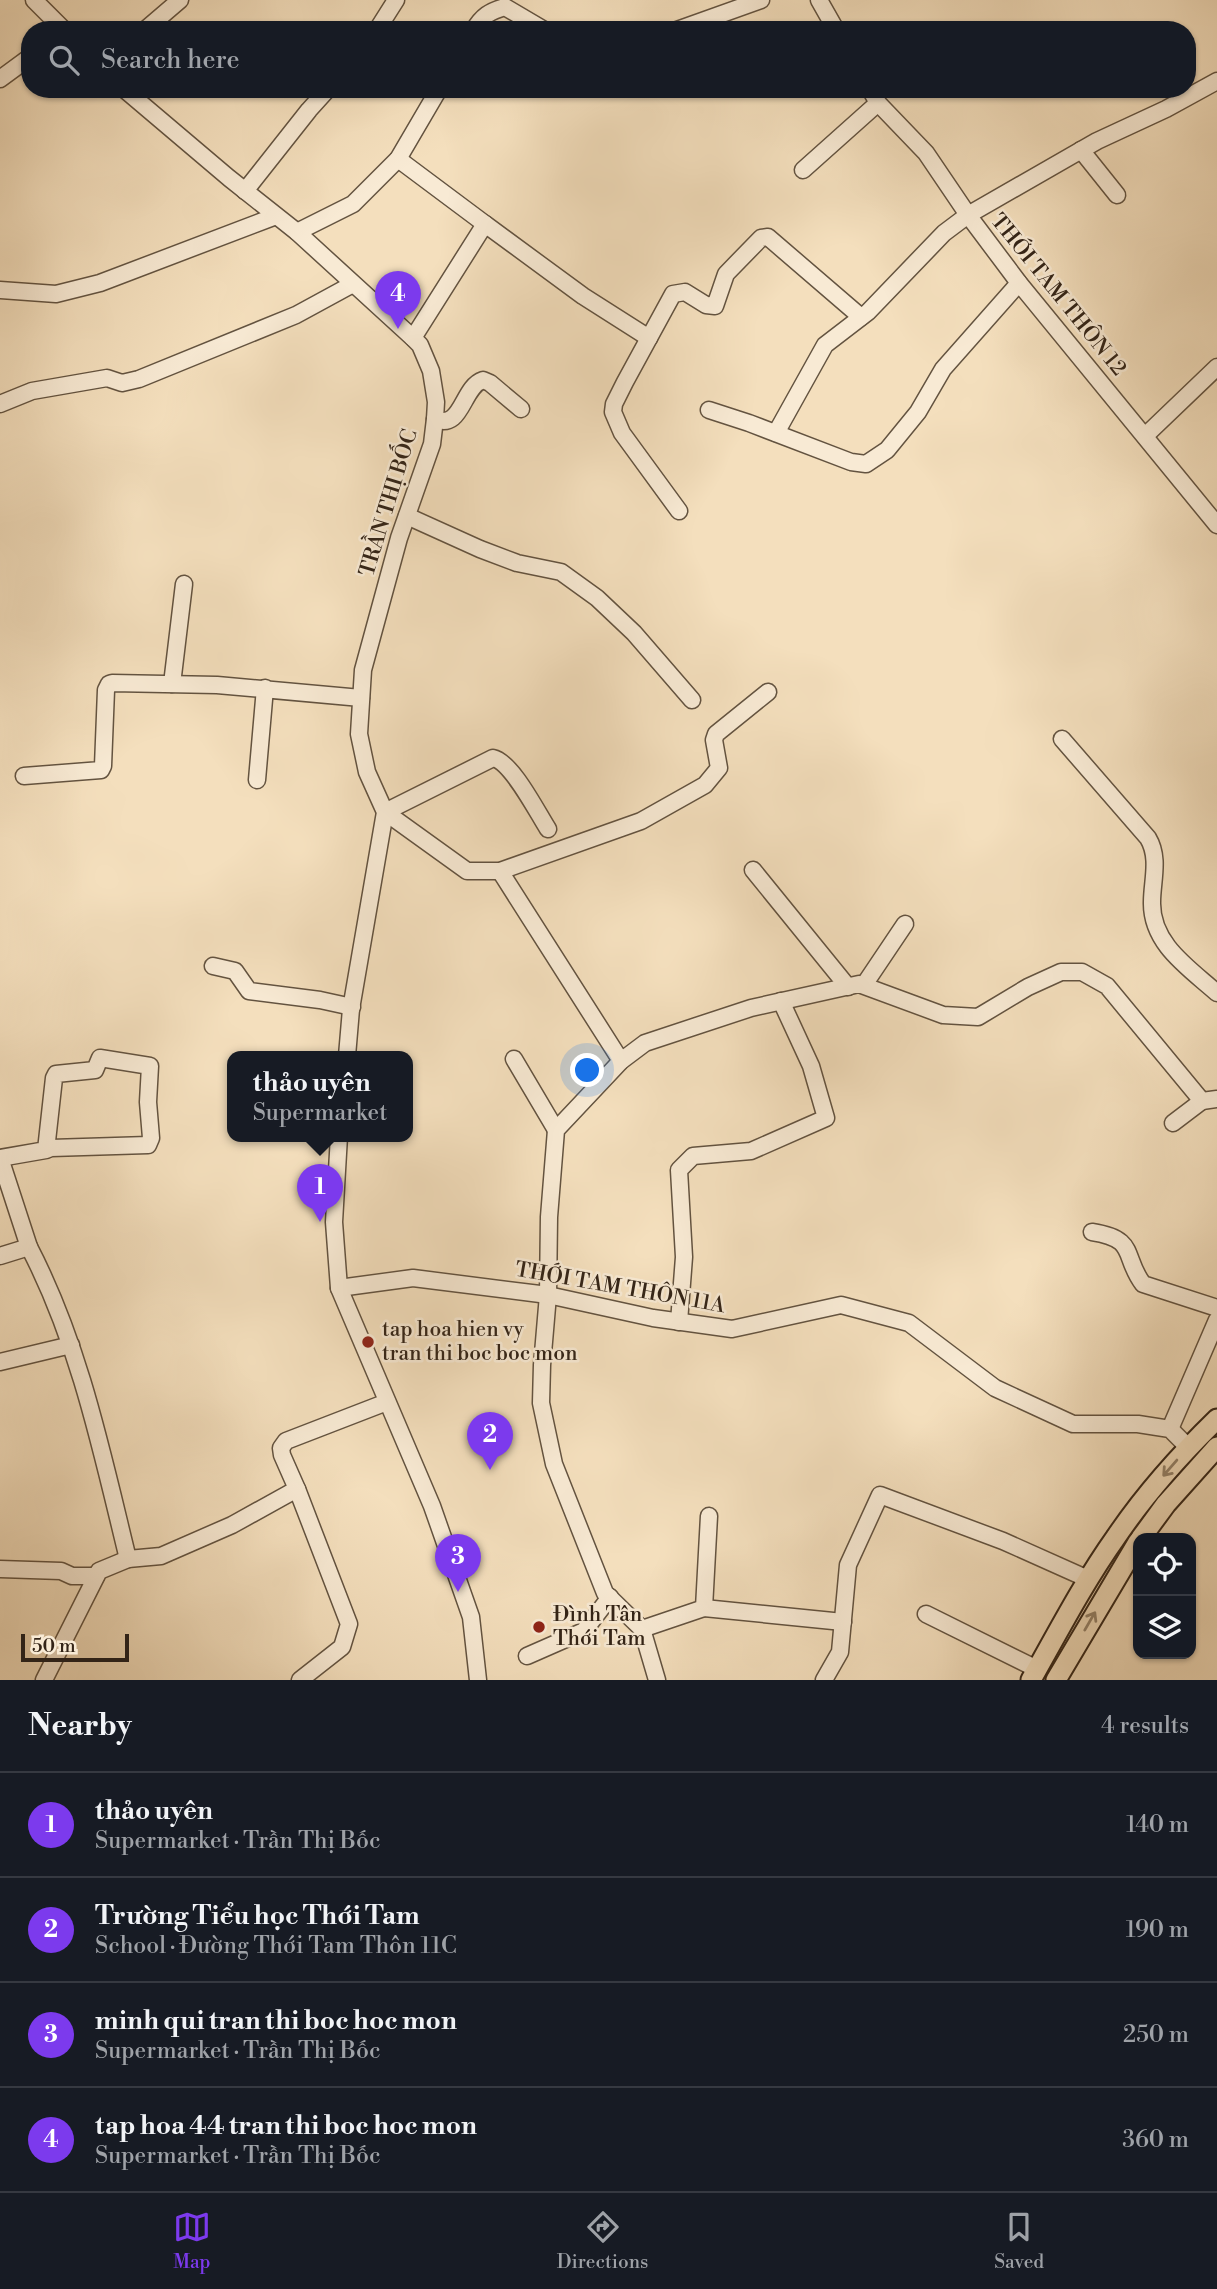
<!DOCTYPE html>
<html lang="en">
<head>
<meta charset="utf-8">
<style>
	:root { --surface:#171b24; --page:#242831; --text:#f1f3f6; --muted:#9ea1a6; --line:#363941; --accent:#7c3aed }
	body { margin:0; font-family:"Libre Bodoni",serif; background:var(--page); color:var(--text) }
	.controls { position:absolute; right:21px; bottom:21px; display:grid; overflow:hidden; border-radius:14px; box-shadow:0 2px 5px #0004 }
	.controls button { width:63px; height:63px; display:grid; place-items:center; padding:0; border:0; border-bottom:2px solid var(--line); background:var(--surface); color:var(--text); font:35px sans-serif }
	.scale { position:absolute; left:21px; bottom:18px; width:108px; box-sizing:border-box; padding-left:7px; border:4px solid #332417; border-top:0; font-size:19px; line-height:24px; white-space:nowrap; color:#332417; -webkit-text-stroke:5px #f8ead4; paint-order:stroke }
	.you { position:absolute; left:588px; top:1071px; width:24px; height:24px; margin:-18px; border:5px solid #fff; border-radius:50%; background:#1a73e8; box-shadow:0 0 0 10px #1a73e833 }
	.badge { display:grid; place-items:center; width:46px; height:46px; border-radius:50%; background:var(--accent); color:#fff; font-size:23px; font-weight:700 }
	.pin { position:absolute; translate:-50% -58px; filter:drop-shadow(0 2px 4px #0008) }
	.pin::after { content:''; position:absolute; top:37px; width:24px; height:21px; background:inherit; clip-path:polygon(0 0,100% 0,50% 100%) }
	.popup { position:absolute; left:227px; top:1051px; width:186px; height:91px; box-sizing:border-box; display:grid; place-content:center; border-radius:14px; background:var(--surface); filter:drop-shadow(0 2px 5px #0005); font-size:23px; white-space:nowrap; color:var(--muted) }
	.popup b { font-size:26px; color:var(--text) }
	.popup::after { content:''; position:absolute; left:50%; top:100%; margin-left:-14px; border:14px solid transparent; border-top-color:var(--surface) }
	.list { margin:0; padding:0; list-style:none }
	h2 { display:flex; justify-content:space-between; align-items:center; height:91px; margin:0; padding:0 28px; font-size:30px }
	h2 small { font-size:23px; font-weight:400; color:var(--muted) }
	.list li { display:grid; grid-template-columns:46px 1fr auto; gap:21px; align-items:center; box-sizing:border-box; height:105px; padding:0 28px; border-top:2px solid var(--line) }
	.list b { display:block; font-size:26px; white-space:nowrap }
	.list p { margin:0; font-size:23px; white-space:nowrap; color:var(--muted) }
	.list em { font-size:23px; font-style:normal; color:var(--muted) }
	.icon { flex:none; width:38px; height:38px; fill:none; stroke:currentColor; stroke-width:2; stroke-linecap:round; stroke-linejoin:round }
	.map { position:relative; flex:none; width:1217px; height:1680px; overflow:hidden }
	.search { position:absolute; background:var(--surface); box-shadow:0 2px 5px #0004; left:21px; right:21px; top:21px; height:77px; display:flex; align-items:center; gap:18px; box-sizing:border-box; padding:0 24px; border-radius:28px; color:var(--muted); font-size:26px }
	.sheet { height:511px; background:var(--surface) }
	nav { display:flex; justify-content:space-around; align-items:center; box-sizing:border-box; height:98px; border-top:2px solid var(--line); background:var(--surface); font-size:19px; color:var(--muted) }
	nav a { display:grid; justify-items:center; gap:4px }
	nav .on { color:var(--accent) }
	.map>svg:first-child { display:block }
</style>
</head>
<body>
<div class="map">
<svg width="1217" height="1680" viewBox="0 0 1217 1680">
	<rect width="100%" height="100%" fill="#f4dfbd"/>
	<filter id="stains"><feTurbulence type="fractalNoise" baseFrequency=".00286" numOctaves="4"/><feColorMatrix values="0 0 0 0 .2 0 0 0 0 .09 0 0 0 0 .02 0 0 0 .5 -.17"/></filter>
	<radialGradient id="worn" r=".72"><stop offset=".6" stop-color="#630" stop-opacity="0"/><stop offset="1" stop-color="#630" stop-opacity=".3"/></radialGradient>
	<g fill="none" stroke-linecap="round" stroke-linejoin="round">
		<defs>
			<g id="minor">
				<path d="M34 0 64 30"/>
				<path d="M819 0 836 30"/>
				<path d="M145 30 180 0"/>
				<path d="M377 30 396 0"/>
				<path d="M474 30C482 16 490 11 505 7L544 30"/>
				<path d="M677 30 761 0"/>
				<path d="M0 79 30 57"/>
				<path d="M124 89 229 178 297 232 413 338 420 345 431 371 436 402 435 419 432 444 399 538 363 670 359 734 367 772 385 812 351 1009 347 1056"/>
				<path d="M870 89 878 103 926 153 968 215 1019 283 1217 525"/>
				<path d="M1081 150 1117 195"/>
				<path d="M398 159 485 224"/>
				<path d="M803 170 878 103"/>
				<path d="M245 191 309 110 328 89"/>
				<path d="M297 232 353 204 398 159 439 89"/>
				<path d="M0 290 56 294 100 283 276 216"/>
				<path d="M413 338 485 224 583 296 649 338"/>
				<path d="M0 404 32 391 107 378 122 383 139 379 296 315 353 284"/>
				<path d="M709 410 749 423 851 462 866 464 887 450 918 412 943 369 1019 283"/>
				<path d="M435 419C462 431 462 387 483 380L490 383 521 409"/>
				<path d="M776 433 825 345 868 312 944 233 968 215 1097 141 1166 109 1217 81"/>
				<path d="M1145 436 1217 367"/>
				<path d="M679 511 622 433 613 412 614 404 625 382 673 294 685 292 706 305 715 306 726 274 761 238 768 237 861 317"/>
				<path d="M407 516 480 549 517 563 561 572 597 598 634 633 692 700"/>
				<path d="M172 684 184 584"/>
				<path d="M1062 739 1148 838C1160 858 1152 881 1152 902 1151 944 1189 968 1217 993"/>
				<path d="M24 776 101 770 103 766 106 690 109 684 112 683 217 685 361 698"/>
				<path d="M257 780 265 688"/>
				<path d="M548 829C537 812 512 762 493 758L385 812 467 871H500L641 821 705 785 719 768 714 740 716 734 768 692"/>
				<path d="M753 870 848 987"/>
				<path d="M500 871 621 1061"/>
				<path d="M213 966 235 971 249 991 320 1000 352 1007"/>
				<path d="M864 985 905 924"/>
				<path d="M514 1059 556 1130"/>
				<path d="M1173 1123 1202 1101"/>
				<path d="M339 1136 334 1222 339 1288 432 1506 471 1617 478 1680"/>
				<path d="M1092 1232C1138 1239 1122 1256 1143 1284L1217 1308"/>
				<path d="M29 1247 0 1158 46 1150 51 1148 148 1145 151 1138 148 1102 150 1066 100 1058 95 1070 56 1074 54 1078 46 1150"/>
				<path d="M0 1256 29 1247C80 1345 102 1453 128 1559L161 1556 232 1525 297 1489 282 1455 281 1448 286 1441 387 1402"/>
				<path d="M339 1288 413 1278 548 1295 653 1318 732 1329 841 1305 909 1323 995 1388 1073 1424H1138L1170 1429 1188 1447"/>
				<path d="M679 1322 684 1257 679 1170 693 1156 751 1151 826 1118 811 1066 781 1001"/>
				<path d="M0 1362 71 1345"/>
				<path d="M1170 1429 1217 1320"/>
				<path d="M297 1489 349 1624 342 1647 300 1680"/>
				<path d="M0 1569 61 1571 72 1576H96"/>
				<path d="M704 1608 843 1622"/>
				<path d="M926 1614 1037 1669"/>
				<path d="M642 1629 704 1608 709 1516"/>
				<path d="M527 1656 584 1631 610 1597"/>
				<path d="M44 1680 99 1571 128 1559"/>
				<path d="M657 1680 642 1629 605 1593 554 1464 541 1403 542 1365 548 1295 549 1217 556 1130 621 1061 645 1043 751 1008 859 984 943 1015 978 1017 1028 987 1061 972H1082L1107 986 1202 1101 1217 1099"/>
				<path d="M824 1680 840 1652 848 1565 880 1495 1003 1541 1088 1579"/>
			</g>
			<g id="major">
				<path d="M1141 1538 1166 1504 1217 1447"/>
				<path d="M1031 1680C1058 1632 1084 1582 1116 1537 1145 1494 1180 1455 1217 1419"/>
				<path d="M1056 1680 1138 1542"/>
			</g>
		</defs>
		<use href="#minor" stroke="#635340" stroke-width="19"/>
		<use href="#major" stroke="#332417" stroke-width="23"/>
		<use href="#minor" stroke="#f8ead4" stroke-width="16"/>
		<use href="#major" stroke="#f4dfbd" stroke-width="19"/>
	</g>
	<defs><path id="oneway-shaft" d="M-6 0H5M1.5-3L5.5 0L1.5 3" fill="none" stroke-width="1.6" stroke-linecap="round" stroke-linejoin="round" transform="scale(1.75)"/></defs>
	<g stroke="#94826a">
		<use href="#oneway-shaft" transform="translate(1170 1468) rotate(131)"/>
		<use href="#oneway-shaft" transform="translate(1090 1621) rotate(-60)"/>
	</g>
	<g fill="#8f2418" stroke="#f8ead4" stroke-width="2.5">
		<circle cx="368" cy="1342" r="7"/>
		<circle cx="539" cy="1627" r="7"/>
	</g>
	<g text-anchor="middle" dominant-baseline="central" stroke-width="5" stroke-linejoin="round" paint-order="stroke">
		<g font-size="21" fill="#332417" stroke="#f8ead4">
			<text transform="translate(1058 295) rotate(51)">THỚI TAM THÔN 12</text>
			<text transform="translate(389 503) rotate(-73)">TRẦN THỊ BỐC</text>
			<text transform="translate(620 1288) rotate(10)">THỚI TAM THÔN 11A</text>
		</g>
		<g font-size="21" fill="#332417" stroke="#f8ead4" text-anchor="start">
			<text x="382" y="1330">tap hoa hien vy<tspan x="382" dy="24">tran thi boc boc mon</tspan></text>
			<text x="553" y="1615">Đình Tân<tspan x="553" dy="24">Thới Tam</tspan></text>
		</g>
	</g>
	<rect width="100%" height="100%" filter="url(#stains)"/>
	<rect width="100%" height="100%" fill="url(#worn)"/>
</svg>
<div class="controls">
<button><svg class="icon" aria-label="locate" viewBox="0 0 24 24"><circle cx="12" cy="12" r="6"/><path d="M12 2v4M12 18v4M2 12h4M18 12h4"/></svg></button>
<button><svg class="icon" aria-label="layers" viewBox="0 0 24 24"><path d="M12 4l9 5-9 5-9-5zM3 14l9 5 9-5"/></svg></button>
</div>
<div class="scale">50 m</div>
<div class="you"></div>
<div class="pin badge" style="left:320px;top:1222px">1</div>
<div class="popup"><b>thảo uyên</b>Supermarket</div>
<div class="pin badge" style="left:490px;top:1470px">2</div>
<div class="pin badge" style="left:458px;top:1592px">3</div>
<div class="pin badge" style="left:398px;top:329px">4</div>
<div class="search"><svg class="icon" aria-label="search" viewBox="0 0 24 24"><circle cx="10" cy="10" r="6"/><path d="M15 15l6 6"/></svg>Search here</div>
</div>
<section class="sheet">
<h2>Nearby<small>4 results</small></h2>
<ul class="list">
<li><span class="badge">1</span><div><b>thảo uyên</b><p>Supermarket · Trần Thị Bốc</p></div><em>140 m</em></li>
<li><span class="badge">2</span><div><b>Trường Tiểu học Thới Tam</b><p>School · Đường Thới Tam Thôn 11C</p></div><em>190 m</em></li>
<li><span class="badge">3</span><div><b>minh qui tran thi boc hoc mon</b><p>Supermarket · Trần Thị Bốc</p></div><em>250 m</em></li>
<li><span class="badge">4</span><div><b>tap hoa 44 tran thi boc hoc mon</b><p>Supermarket · Trần Thị Bốc</p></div><em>360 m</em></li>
</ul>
</section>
<nav>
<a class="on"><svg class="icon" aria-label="map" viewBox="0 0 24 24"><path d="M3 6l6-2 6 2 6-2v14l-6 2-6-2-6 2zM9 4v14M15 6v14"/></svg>Map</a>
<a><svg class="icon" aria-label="directions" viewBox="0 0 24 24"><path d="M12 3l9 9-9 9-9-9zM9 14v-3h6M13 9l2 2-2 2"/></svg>Directions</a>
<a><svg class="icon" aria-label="saved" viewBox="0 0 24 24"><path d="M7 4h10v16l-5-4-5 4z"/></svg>Saved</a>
</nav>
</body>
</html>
